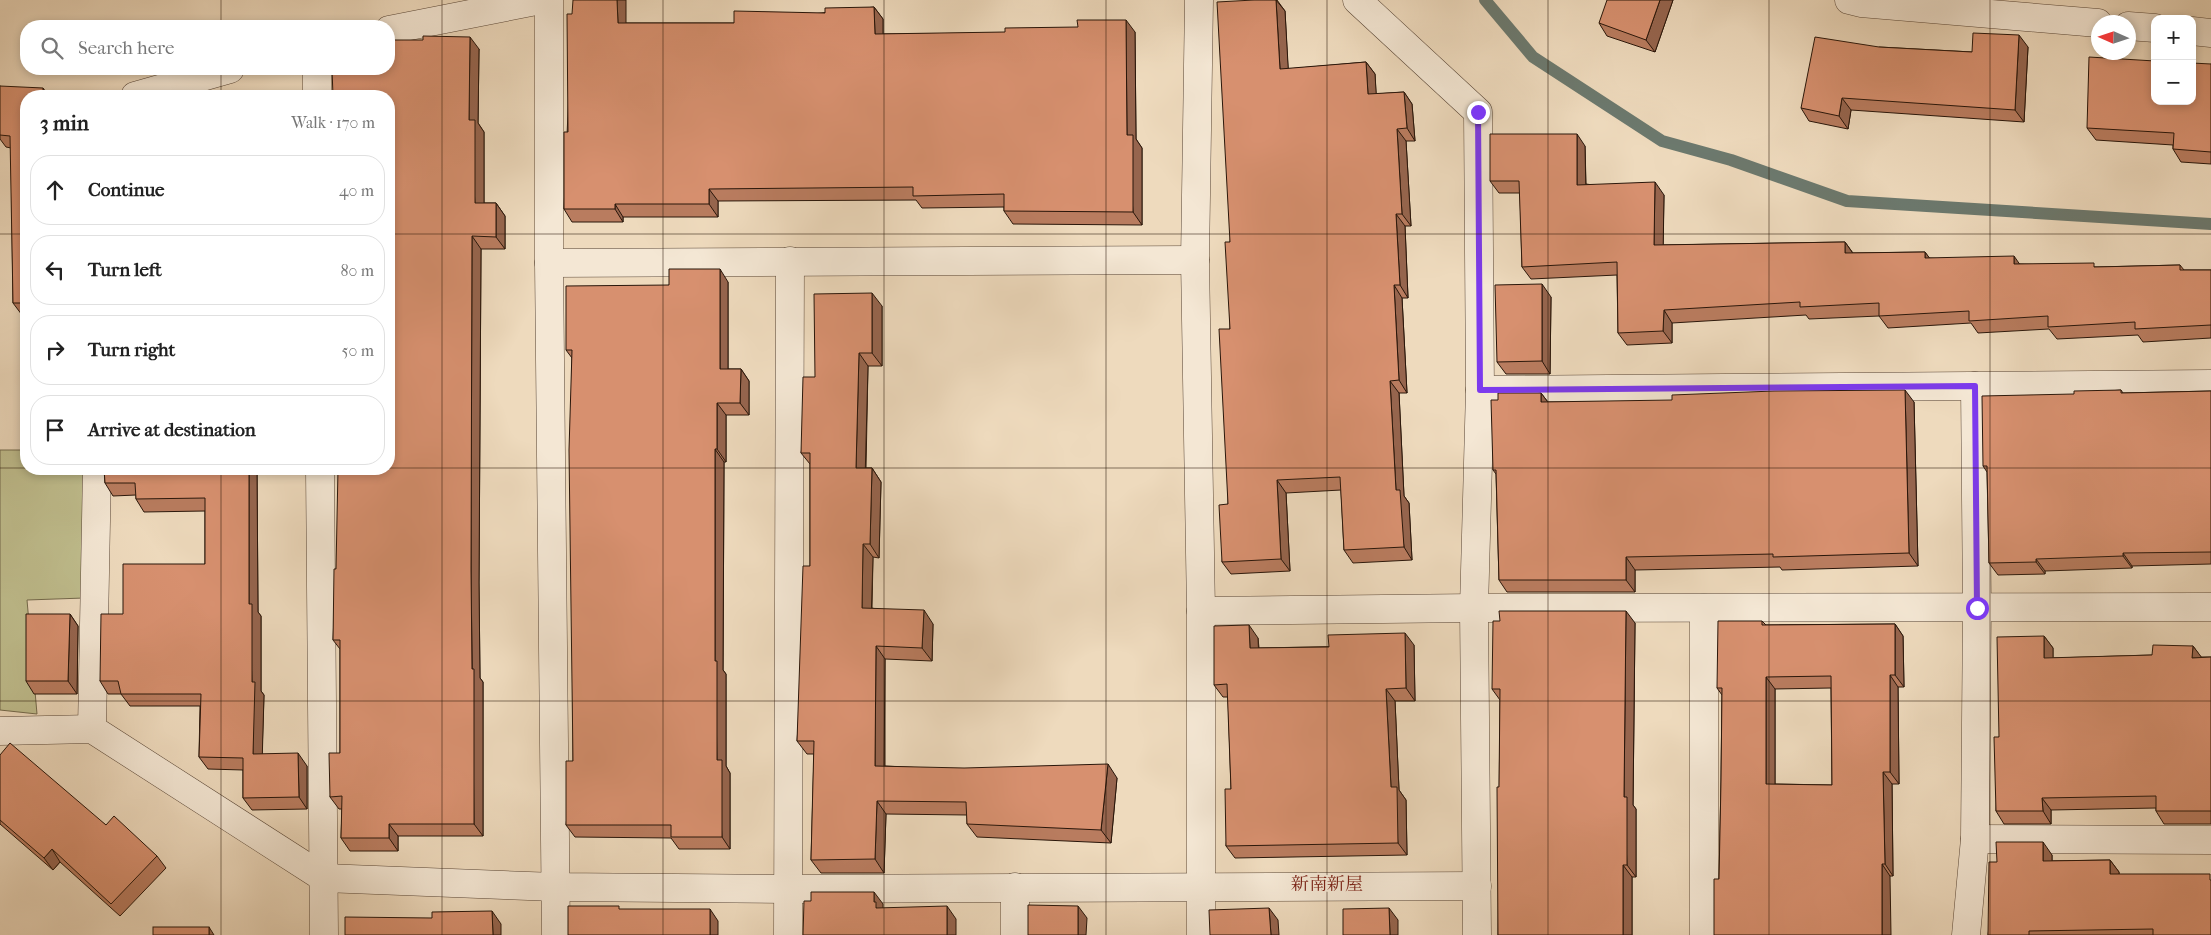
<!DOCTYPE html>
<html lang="en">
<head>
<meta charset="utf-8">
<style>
	:root { --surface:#fff; --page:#f2f2f2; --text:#222; --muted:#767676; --line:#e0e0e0 }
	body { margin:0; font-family:"IM FELL French Canon","Noto Serif JP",serif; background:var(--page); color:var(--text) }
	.controls { position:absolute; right:15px; top:15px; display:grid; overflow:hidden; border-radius:10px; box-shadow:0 2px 8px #0003 }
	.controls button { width:45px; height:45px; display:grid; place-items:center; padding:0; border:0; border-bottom:1px solid var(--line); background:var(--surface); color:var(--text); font:25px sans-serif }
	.compass { position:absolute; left:2091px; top:15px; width:45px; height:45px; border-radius:50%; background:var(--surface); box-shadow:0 2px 8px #0003; rotate:273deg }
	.stop { position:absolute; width:15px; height:15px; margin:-11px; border:4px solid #7c3aed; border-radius:50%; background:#fff }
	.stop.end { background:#7c3aed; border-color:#fff; box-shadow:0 1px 5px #0008 }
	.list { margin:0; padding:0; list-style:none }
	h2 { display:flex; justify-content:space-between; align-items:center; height:65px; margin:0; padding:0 20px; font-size:21px }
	h2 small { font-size:16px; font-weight:400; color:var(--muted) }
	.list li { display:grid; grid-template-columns:32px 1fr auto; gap:15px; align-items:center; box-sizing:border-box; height:70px; margin:0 10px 10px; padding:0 10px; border:1px solid var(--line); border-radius:20px }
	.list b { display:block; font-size:19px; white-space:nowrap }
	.list em { font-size:16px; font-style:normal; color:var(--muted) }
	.icon { flex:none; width:28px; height:28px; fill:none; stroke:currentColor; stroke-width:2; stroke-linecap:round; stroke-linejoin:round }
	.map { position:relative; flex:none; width:2211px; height:935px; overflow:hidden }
	.search { position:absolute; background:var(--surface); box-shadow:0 2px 8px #0003; left:20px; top:20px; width:375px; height:55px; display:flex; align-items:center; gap:12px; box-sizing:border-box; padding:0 18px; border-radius:20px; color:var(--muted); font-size:19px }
	.panel { position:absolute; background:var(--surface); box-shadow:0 2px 8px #0003; left:20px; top:90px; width:375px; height:385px; border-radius:20px }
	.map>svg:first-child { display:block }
</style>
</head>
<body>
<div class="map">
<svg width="2211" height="935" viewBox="0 0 2211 935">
	<rect width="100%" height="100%" fill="#eedabd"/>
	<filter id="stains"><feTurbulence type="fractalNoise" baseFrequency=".004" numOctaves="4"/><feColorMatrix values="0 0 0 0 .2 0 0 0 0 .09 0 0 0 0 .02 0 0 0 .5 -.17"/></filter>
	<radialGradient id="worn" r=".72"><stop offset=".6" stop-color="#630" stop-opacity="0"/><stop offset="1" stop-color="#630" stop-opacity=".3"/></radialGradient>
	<path fill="#bfbd8d" stroke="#746a4c" d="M0 450H26V469H87L84 598 27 600 37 714 0 710Z"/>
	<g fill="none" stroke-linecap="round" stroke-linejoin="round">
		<path stroke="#6c796e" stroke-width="12" d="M1485 0 1533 57 1662 141 1731 160 1847 201 2211 224"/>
		<defs>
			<g id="minor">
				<path d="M549 0V263L556 935"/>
				<path d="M1199 0 1195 260 1201 611V935"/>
				<path d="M1357 0 1478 112 1480 390 1474 608 1477 935"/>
				<path d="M1849 0 1861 3 2098 23"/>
				<path d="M2128 26 2155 28"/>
				<path d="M389 30 541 0"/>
				<path d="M2192 31 2211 33"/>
				<path d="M317 69V96"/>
				<path d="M135 96 230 69"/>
				<path d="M549 263 1195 260"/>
				<path d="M1480 390 2211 384"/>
				<path d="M320 469 324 935"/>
				<path d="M1704 608V935"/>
				<path d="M1201 611 1474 608 2211 607"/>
				<path d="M92 729 97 469"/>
				<path d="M0 731 92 729 324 878 556 887 787 889 1477 886"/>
				<path d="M1975 839 2211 840"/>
				<path d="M1015 887V935"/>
				<path d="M788 935 790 261"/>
				<path d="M1966 935 1975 839 1977 608 1975 386"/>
			</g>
		</defs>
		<use href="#minor" stroke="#5a4737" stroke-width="29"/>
		<use href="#minor" stroke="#f4e7d4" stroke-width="28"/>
	</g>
	<g fill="#b97c5f" stroke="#29160a" fill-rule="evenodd">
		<path d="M1254 0H1277L1285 11 1288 69 1366 62 1375 74 1376 94 1404 92 1412 104 1415 141H1406L1411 226H1405L1408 298H1402L1407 393H1399L1404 496 1409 503 1412 560 1353 563 1344 550 1341 490 1286 493 1290 571 1231 574 1222 562 1228 504 1230 329V242Z"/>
		<path d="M1673 0 1655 52 1607 36 1599 23Z"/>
		<path d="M874 7 883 19V34L1135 32 1136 139 1142 148V225L1013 224 1004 211V207L922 208 916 200 718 201V217H623V222H572L564 209 572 14 626 23H734Z"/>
		<path d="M1879 47 1972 52 2028 47 2024 122 1851 110 1848 129 1809 121 1801 108Z"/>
		<path d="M479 49 478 123 484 132V203H496L505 216V249H481L479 583 480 678 483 682V836H398V851H350L341 838 342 809H339L330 797 340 753V649L333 640 336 569Z"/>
		<path d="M2211 64V164L2181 162 2173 149V145L2096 140 2087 128Z"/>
		<path d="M0 86 26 96V315H22L13 303 11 148 6 147 0 139Z"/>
		<path d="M1585 146 1586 184 1664 195 1663 245 1845 242 1853 253 1925 252 1929 258 2020 264 2097 267 2180 265 2184 270H2211V338L2143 342 2138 335 2057 339 2049 329 1978 333 1971 323 1888 328 1879 316 1809 319 1806 315 1672 323V343L1627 345 1618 333 1617 275 1531 279 1522 267 1520 193H1499L1490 181Z"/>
		<path d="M728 282V369H741L749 381V415H726V462H724L723 670 726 674V766L730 773V849H679L671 838 575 837 566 825 573 761 572 358 566 350 669 285Z"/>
		<path d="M1551 297 1550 374H1506L1497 362Z"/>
		<path d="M882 306V366H868L866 468H872L881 482 879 558 873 557 872 608 933 624 932 661 885 659V766L1117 778 1111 843 977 837 967 824V815L886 814 884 873H821L811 860 814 754H807L797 741 810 566V464L801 453 815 377Z"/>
		<path d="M2121 390 2123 393 2211 391V564L2132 566V568L2045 571V574L1998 575 1989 563 1987 472 1983 466 2074 394Z"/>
		<path d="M1541 393 1548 402H1914L1918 566 1782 570 1780 567 1635 570V592H1507L1499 580 1496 474 1493 470 1498 400Z"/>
		<path d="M104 469H257L258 612 261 616V691L264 695 262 754 307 766V809L252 810 243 798V770L208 769 199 757 200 706H130L121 694H108L100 681 123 614 205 564V511L144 512 136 499V495L113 496 105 483Z"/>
		<path d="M70 614 78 626 77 694H34L26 681Z"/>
		<path d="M1762 621 1766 625 1895 624 1903 636 1904 687H1898L1899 784H1892L1893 876 1719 879 1721 781 1722 695 1717 688ZM1831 688 1832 785 1775 784V689Z"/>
		<path d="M1635 623 1633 805 1636 809V877H1632V935H1498L1500 700 1492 689Z"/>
		<path d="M2044 636 2053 648V658L2152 655 2193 646 2201 657H2211V824H2164L2156 811V808L2051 810V824H2004L1996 811 1999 737Z"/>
		<path d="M1258 638 1259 648 1414 645 1415 701H1395L1399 790 1406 800 1407 855 1235 858 1226 846 1231 789 1228 697H1223L1214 685Z"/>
		<path d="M0 755 106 825 157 856 166 868 120 916 60 862 53 870 0 824Z"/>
		<path d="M2052 855V861L2110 860 2119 872V874L2211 935H1988L1997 862Z"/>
	</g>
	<g fill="#96654e" stroke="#29160a">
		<path d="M617 0H626V36L618 23Z"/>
		<path d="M1276 0 1285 11 1289 82 1280 69Z"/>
		<path d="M1660 0H1673L1655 52 1646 40Z"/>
		<path d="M874 7 883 19V46L875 34Z"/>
		<path d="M1126 20 1135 32 1136 139 1142 148V225L1133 212 1127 135Z"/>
		<path d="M2019 35 2028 47 2024 122 2015 110Z"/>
		<path d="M470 37 479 49 478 123 484 132V215L475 203 469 120Z"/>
		<path d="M1366 62 1375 74 1377 107 1368 94Z"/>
		<path d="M43 88 49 96H43Z"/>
		<path d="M1404 92 1412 104 1415 141 1407 128Z"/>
		<path d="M1842 98 1851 110 1848 129 1839 116Z"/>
		<path d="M1397 129 1406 141 1411 226 1402 214Z"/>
		<path d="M1577 134 1585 146 1586 197 1577 185Z"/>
		<path d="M1655 182 1664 195 1663 258 1654 245Z"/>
		<path d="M709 189 718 201V217L709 204Z"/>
		<path d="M496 203 505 216V249L496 237Z"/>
		<path d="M615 204 623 217V222L615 209Z"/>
		<path d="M1396 214 1405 226 1408 298 1400 285Z"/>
		<path d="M472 236 481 249 479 583 480 678 483 682V836L474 824 471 570Z"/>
		<path d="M1845 242 1854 255 1845 253Z"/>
		<path d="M1925 252 1934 264 1925 258Z"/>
		<path d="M2014 256 2023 269 2014 264Z"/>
		<path d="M720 269 728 282V381L720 369Z"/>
		<path d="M1542 284 1551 297 1550 374 1542 361Z"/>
		<path d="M1394 285 1402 298 1407 393 1399 380Z"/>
		<path d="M872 293 882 306V366L872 353Z"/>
		<path d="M1664 310 1672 323V343L1663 331Z"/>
		<path d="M859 353 868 366 865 481 856 468Z"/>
		<path d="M741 369 749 381V415L740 403Z"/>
		<path d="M1390 381 1399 393 1404 496 1409 503 1412 560 1404 547 1396 490Z"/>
		<path d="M1905 390 1914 402 1918 566 1909 553Z"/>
		<path d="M1541 393 1550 405 1541 402Z"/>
		<path d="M717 403 726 415V462L717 449Z"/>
		<path d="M715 449 724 462 723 670 726 674V766L730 773V849L722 837 717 760 715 661Z"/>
		<path d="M872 468 881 482 879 558 870 544Z"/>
		<path d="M249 469H257L258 612 261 616V691L264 695 262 766 253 754 252 682 249 604Z"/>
		<path d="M1277 480 1286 493 1290 571 1281 559Z"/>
		<path d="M863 544 873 557 871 622 862 608Z"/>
		<path d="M2123 553 2132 566V568L2123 556Z"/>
		<path d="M1626 557 1635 570V592L1626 580Z"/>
		<path d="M2036 559 2045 571V574L2036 562Z"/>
		<path d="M924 610 933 624 932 661 922 648Z"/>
		<path d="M1626 611 1635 623 1633 805 1636 809V877L1627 865 1624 797Z"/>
		<path d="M70 614 78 626 77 694 68 681Z"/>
		<path d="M1895 624 1903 636 1904 687 1895 675Z"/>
		<path d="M1249 625 1258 638 1259 661 1250 648Z"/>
		<path d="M1405 633 1414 645 1415 701 1406 688Z"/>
		<path d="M2044 636 2053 648V670L2044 658Z"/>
		<path d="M876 646 885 659 884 779 875 766Z"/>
		<path d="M2193 646 2202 658H2192Z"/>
		<path d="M1890 675 1898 687 1899 784 1890 772Z"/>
		<path d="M1766 677 1775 689V796L1766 784Z"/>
		<path d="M1386 689 1395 701 1399 790 1406 800 1407 855 1398 843 1391 787Z"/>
		<path d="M298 753 307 766V809L299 797Z"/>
		<path d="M1108 764 1117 778 1111 843 1101 830Z"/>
		<path d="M1883 772 1892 784 1893 876 1885 864Z"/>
		<path d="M2042 798 2051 810V824L2043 811Z"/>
		<path d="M877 801 886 814 884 873 875 859Z"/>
		<path d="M389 824 398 836V851L389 838Z"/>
		<path d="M2043 842 2052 855V873L2043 861Z"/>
		<path d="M52 849 60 862 53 870 44 858Z"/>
		<path d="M2110 860 2119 872V886L2110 874Z"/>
		<path d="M1882 864 1890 876 1891 935H1882Z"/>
		<path d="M1623 865 1632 877V935H1623Z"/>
		<path d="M874 892 883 904V911L876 908 874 902Z"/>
		<path d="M947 906 956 919V935H947Z"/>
		<path d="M1078 906 1087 918 1086 935H1078Z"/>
		<path d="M1269 908 1278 920 1279 935H1271Z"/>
		<path d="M1389 908 1398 920V935H1390Z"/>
		<path d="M710 909 718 921V935H710Z"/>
		<path d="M492 911 501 924V935H493Z"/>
		<path d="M209 927 214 935H209Z"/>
	</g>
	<g fill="#d7906f" stroke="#29160a" fill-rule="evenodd">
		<path d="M573 0H617L618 23H734V11L825 13V8L874 7 875 34 1005 32V28L1078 27 1077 20H1126L1127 135H1133V212L1004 211V194L913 196V187L709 189V204H615V209H564V132H568L567 14H572Z"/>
		<path d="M1254 0H1276L1280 69 1366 62 1368 94 1404 92 1407 128 1397 129 1402 214H1396L1400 285H1394L1399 380 1390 381 1396 490H1400L1404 547 1344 550 1340 477 1277 480 1281 559 1222 562 1219 505 1228 504 1219 329H1230L1225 242H1230L1217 2Z"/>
		<path d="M1607 0H1660L1646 40 1599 23Z"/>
		<path d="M1973 33 2019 35 2015 110 1842 98 1839 116 1801 108 1815 37 1879 47 1972 52Z"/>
		<path d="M423 36 470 37 469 120H475V203H496V237L472 236 471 570 472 669H474V824H389V838H341L342 796 330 797 329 753H340V640H333L334 569H336L338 469H389V96H333L332 69H389V40H423Z"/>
		<path d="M2089 57 2155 61V101H2192V63L2211 64V152L2173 149 2174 133 2087 128Z"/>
		<path d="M0 86 43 88V96H26V303H13L10 136 0 135Z"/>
		<path d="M1490 134H1577V185L1655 182 1654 245 1845 242V253L1925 252V258L2014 256V264L2094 263V267L2180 265V270H2211V325L2135 329V322L2048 327V316L1969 321V311L1879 316V303L1800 307V302L1664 310 1663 331 1618 333 1617 262 1522 267 1519 181H1490Z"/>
		<path d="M669 269H720V369H741L740 403H717V449H715V661H717V760H722V837H671V825H566V761H573L569 450 572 350H566V286L669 285Z"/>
		<path d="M1542 284V361L1497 362 1495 285Z"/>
		<path d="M872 293V353H859L856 468H872L870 544H863L862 608 924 610 922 648 876 646 875 766 964 768 1108 764 1101 830 967 824 966 802 877 801 875 859 811 860 814 741H797L803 566H810V453H801L803 377H815L814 294Z"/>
		<path d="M1905 390 1909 553 1773 557V554L1626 557V580H1499L1496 470H1493L1491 400H1498V393H1541V402L1672 400V395L1774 391Z"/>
		<path d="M2121 390V393L2211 391V552L2123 553V556L2036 559V562L1989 563 1987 466H1983L1982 396 2074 394V391Z"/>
		<path d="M104 469H249V604H252V682H255L253 754 298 753 299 797 243 798V758L199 757 201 694H121L118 681H100L101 614H123V564H205V498L136 499 135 483H105Z"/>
		<path d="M1499 611H1626L1624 797H1627V865H1623V935H1498L1497 787H1499L1500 689H1492L1493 621H1500Z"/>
		<path d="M26 614H70L68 681H26Z"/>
		<path d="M1718 621H1762V625L1895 624V675H1890V772H1883L1885 864H1882V935H1714V879H1719L1721 781 1722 688H1717ZM1831 676 1832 785 1766 784V677Z"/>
		<path d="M1249 625 1250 648 1329 647 1328 635 1405 633 1406 688 1386 689 1391 787H1397L1398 843 1226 846 1225 789H1231L1227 684 1214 685V626Z"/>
		<path d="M2044 636V658L2152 655 2153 645 2193 646 2192 658 2211 657V811H2156V796L2042 798 2043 811H1996L1994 737H1999L1997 637Z"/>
		<path d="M10 743 106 825 114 816 157 856 111 904 52 849 44 858 0 820V755Z"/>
		<path d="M1996 842H2043V861L2110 860V874H2210V880H2211V935H2153V929L2029 931V935H1988L1989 862H1997Z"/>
		<path d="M811 892H874V902H876V908L947 906V935H803L804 901H811Z"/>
		<path d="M1028 905 1078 906V935H1028Z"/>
		<path d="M568 906H619V909H710V935H568Z"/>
		<path d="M1269 908 1271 935H1210L1209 910Z"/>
		<path d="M1389 908 1390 935H1343V909Z"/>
		<path d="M492 911 493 935H345V917L432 918V912Z"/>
		<rect x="153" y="927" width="56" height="8"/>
	</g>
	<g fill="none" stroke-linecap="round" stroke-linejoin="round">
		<path stroke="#7c3aed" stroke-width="6" d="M1478 112 1480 390 1975 386 1977 608"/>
	</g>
	<path fill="none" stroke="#29160a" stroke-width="1" stroke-opacity="0.55" d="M221 0V26M442 0V935M663 0V935M884 0V935M1106 0V935M1327 0V935M1548 0V935M1769 0V935M1990 0V935M221 69V96M0 234H26M389 234H2211M0 468H26M389 468H2211M221 469V935M0 701H2211"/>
	<g text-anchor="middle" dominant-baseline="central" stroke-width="4" stroke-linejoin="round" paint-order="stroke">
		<g font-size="18" fill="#7a1f14" stroke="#f4e7d4">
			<text x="1327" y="884">新南新屋</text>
		</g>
	</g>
	<rect width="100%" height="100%" filter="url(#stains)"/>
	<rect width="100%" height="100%" fill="url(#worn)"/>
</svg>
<div class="controls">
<button>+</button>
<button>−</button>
</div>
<svg class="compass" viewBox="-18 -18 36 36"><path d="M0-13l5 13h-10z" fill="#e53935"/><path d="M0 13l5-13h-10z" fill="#767676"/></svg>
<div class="stop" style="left:1977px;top:608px"></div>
<div class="stop end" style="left:1478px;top:112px"></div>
<div class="search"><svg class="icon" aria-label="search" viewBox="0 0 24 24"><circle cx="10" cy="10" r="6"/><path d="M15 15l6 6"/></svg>Search here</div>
<section class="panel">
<h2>3 min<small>Walk · 170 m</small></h2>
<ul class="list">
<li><svg class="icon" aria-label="ahead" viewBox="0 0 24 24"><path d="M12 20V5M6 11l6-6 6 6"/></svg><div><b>Continue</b></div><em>40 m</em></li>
<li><svg class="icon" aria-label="left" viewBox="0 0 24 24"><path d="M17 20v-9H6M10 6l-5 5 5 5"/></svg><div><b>Turn left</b></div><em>80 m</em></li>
<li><svg class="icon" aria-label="right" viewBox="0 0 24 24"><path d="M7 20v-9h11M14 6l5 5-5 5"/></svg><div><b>Turn right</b></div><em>50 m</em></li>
<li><svg class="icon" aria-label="arrive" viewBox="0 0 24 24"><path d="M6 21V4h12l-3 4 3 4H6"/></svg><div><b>Arrive at destination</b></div></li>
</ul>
</section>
</div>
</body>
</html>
